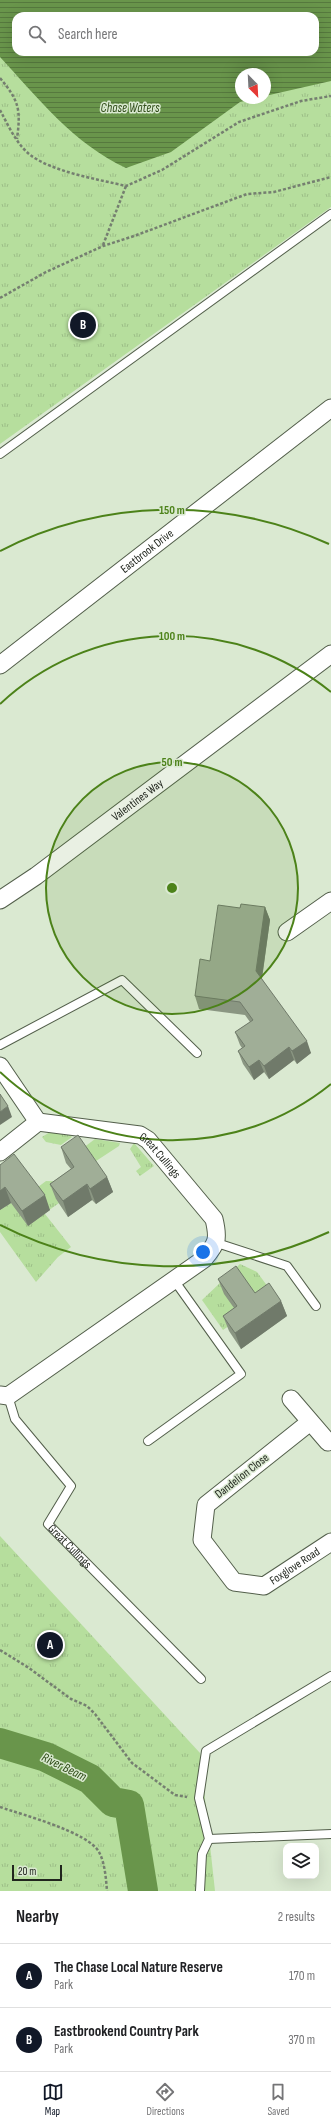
<!DOCTYPE html>
<html lang="en">
<head>
<meta charset="utf-8">
<style>
	:root { --surface:#fff; --page:#f2f2f2; --text:#202124; --muted:#757577; --line:#e0e0e0; --accent:#111827 }
	body { margin:0; font-family:"Sofia Sans Condensed",sans-serif; background:var(--page); color:var(--text) }
	.controls { position:absolute; right:12px; bottom:12px; display:grid; overflow:hidden; border-radius:8px; box-shadow:0 4px 16px #0002 }
	.controls button { width:36px; height:36px; display:grid; place-items:center; padding:0; border:0; border-bottom:1px solid var(--line); background:var(--surface); color:var(--text); font:20px sans-serif }
	.compass { position:absolute; left:235px; top:68px; width:36px; height:36px; border-radius:50%; background:var(--surface); box-shadow:0 4px 16px #0002; rotate:156deg }
	.scale { position:absolute; left:12px; bottom:10px; width:50px; box-sizing:border-box; padding-left:4px; border:2px solid #21261e; border-top:0; font-size:11px; line-height:14px; white-space:nowrap; color:#21261e; -webkit-text-stroke:3px #dae9d1; paint-order:stroke }
	.you { position:absolute; left:203px; top:1252px; width:14px; height:14px; margin:-10px; border:3px solid #fff; border-radius:50%; background:#1a73e8; box-shadow:0 0 0 6px #1a73e833 }
	.badge { display:grid; place-items:center; width:26px; height:26px; border-radius:50%; background:var(--accent); color:#fff; font-size:13px; font-weight:700 }
	.pin { position:absolute; translate:-50% -50%; border:2px solid #fff; box-shadow:0 1px 4px #0006 }
	.list { margin:0; padding:0; list-style:none }
	h2 { display:flex; justify-content:space-between; align-items:center; height:52px; margin:0; padding:0 16px; font-size:17px }
	h2 small { font-size:13px; font-weight:400; color:var(--muted) }
	.list li { display:grid; grid-template-columns:26px 1fr auto; gap:12px; align-items:center; box-sizing:border-box; height:64px; padding:0 16px; border-top:1px solid var(--line) }
	.list b { display:block; font-size:15px; white-space:nowrap }
	.list p { margin:0; font-size:13px; white-space:nowrap; color:var(--muted) }
	.list em { font-size:13px; font-style:normal; color:var(--muted) }
	.icon { flex:none; width:22px; height:22px; fill:none; stroke:currentColor; stroke-width:2; stroke-linecap:round; stroke-linejoin:round }
	.map { position:relative; flex:none; width:331px; height:1891px; overflow:hidden }
	.search { position:absolute; background:var(--surface); box-shadow:0 4px 16px #0002; left:12px; right:12px; top:12px; height:44px; display:flex; align-items:center; gap:10px; box-sizing:border-box; padding:0 14px; border-radius:12px; color:var(--muted); font-size:15px }
	.sheet { height:180px; background:var(--surface) }
	nav { display:flex; justify-content:space-around; align-items:center; box-sizing:border-box; height:56px; border-top:1px solid var(--line); background:var(--surface); font-size:11px; color:var(--muted) }
	nav a { display:grid; justify-items:center; gap:2px }
	nav .on { color:var(--accent) }
	.map>svg:first-child { display:block }
</style>
</head>
<body>
<div class="map">
<svg width="331" height="1891" viewBox="0 0 331 1891">
	<defs>
		<pattern id="grass-tufts" width="24" height="20" patternUnits="userSpaceOnUse"><rect width="24" height="20" fill="#b6de9d"/><path d="M3 7l-1-3M5 7V3M7 7l1-3M15 17l-1-3M17 17v-4M19 17l1-3" fill="none" stroke="#9cbe87"/></pattern>
		<pattern id="water-rules" width="6" height="5" patternUnits="userSpaceOnUse"><rect width="6" height="5" fill="#69954b"/><path d="M0 2.5h6" fill="none" stroke="#56793e"/></pattern>
	</defs>
	<rect width="100%" height="100%" fill="#dae9d1"/>
	<g fill="url(#grass-tufts)" fill-rule="evenodd">
		<path d="M0 0H331V207L0 444ZM16 16H315V52H16ZM241 74H265V98H241Z"/>
		<path d="M50 1132 70 1135 72 1137 61 1145 46 1142 42 1137Z"/>
		<path d="M95 1139 120 1143 119 1146 93 1163 83 1148Z"/>
		<path d="M134 1143 154 1166 140 1176 136 1171 141 1167 130 1149Z"/>
		<path d="M46 1181 75 1182 56 1199 59 1203 45 1213 30 1193Z"/>
		<path d="M11 1203 45 1214 71 1247 58 1257 36 1282 0 1232V1210Z"/>
		<path d="M240 1264 257 1272 274 1295 223 1330 202 1300Z"/>
		<path d="M0 1536 200 1753 215 1891H0Z"/>
	</g>
	<path fill="url(#water-rules)" fill-rule="evenodd" d="M0 0H331V81L265 96V74H241V98H258L240 102 171 152 126 168C74 144 38 98 0 57ZM16 16H315V52H16Z"/>
	<g fill="none" stroke-linecap="round" stroke-linejoin="round">
		<path stroke="#69954b" stroke-width="30" d="M0 1743 46 1757 90 1779 113 1802 129 1805 143 1891"/>
		<defs>
			<g id="lane">
				<path d="M0 454 331 214"/>
				<path d="M0 1045 122 980 197 1053"/>
				<path d="M217 1243 287 1266 316 1306"/>
				<path id="s1" d="M8 1396 15 1419 71 1486 48 1524 201 1679"/>
				<path d="M148 1441 241 1374 174 1280"/>
				<path d="M209 1839 331 1834"/>
				<path d="M200 1891 202 1854 209 1839 199 1798 206 1751 331 1676"/>
			</g>
			<g id="street">
				<path id="s2" d="M0 665 331 408"/>
				<path id="s3" d="M0 900 36 876 331 654"/>
				<path d="M287 932 331 901"/>
				<path d="M0 1066 38 1122"/>
				<path id="s4" d="M0 1152 38 1122 140 1135 148 1140 214 1219C219 1240 217 1243 204 1259L8 1396 0 1395"/>
				<path d="M291 1399 328 1442"/>
				<path id="s5" d="M310 1422 206 1505 202 1540 234 1582 264 1586 331 1542"/>
			</g>
		</defs>
		<use href="#lane" stroke="#535f4b" stroke-width="10"/>
		<use href="#street" stroke="#535f4b" stroke-width="19"/>
		<g stroke="#757f70" stroke-width="2.5" stroke-dasharray="3 2" stroke-linecap="butt">
			<path d="M0 78C19 101 21 109 17 139"/>
			<path d="M0 110C8 125 16 143 29 154 52 172 97 179 126 186L162 170 239 122 301 101 331 96"/>
			<path d="M103 245 126 186"/>
			<path d="M0 298 46 272 103 246 134 236 247 194 274 192 331 177"/>
			<path d="M0 1650 29 1668 71 1699 87 1706 95 1714 132 1763 175 1795 187 1797"/>
			<path d="M0 1807C23 1815 88 1832 99 1852 105 1863 106 1879 107 1891"/>
		</g>
		<use href="#lane" stroke="#fff" stroke-width="8"/>
		<use href="#street" stroke="#fff" stroke-width="17"/>
	</g>
	<g fill="#8a9682">
		<path d="M265 907 270 920 262 979 311 1053 297 1064 294 1060 269 1079 264 1072 254 1080 243 1064 238 1051 242 1048 240 1045 235 1032 250 1022 245 1015 199 1009 195 996 240 908Z"/>
		<path d="M61 1147 107 1177 113 1192 96 1204 92 1200 68 1217 56 1199 50 1184 71 1169 66 1163Z"/>
		<path d="M0 1165 50 1210 28 1226 11 1203 0 1210Z"/>
		<path d="M218 1279 255 1293 281 1301 287 1316 241 1349 229 1331 223 1316 234 1308 224 1294Z"/>
	</g>
	<g fill="#707a6a">
		<path d="M265 907 270 920 261 984 256 971Z"/>
		<path d="M307 1041 311 1053 297 1064 292 1051Z"/>
		<path d="M289 1047 294 1060 269 1079 264 1066Z"/>
		<path d="M259 1060 264 1072 254 1080 249 1067Z"/>
		<path d="M8 1106 12 1117 0 1125V1112Z"/>
		<path d="M107 1177 113 1192 96 1204 90 1189Z"/>
		<path d="M87 1184 92 1200 68 1217 63 1201Z"/>
		<path d="M5 1187 11 1203 0 1210V1191Z"/>
		<path d="M45 1195 50 1210 28 1226 22 1211Z"/>
		<path d="M281 1301 287 1316 241 1349 235 1333Z"/>
	</g>
	<g fill="#a0ae97" stroke="#707a6a">
		<path d="M241 904 265 907 256 971 307 1041 292 1051 289 1047 264 1066 259 1060 249 1067 238 1051 245 1046 235 1032 253 1020 240 1002 195 996 200 959 210 961 218 905 240 908Z"/>
		<path d="M0 1094 8 1106 0 1112Z"/>
		<path d="M78 1135 107 1177 90 1189 87 1184 63 1201 50 1184 74 1167 61 1147Z"/>
		<path d="M14 1154 45 1195 22 1211 5 1187 0 1191V1165Z"/>
		<path d="M236 1266 255 1293 269 1283 281 1301 235 1333 223 1316 237 1306 218 1279Z"/>
	</g>
	<circle cx="172" cy="888" r="126" fill="#4c8219" fill-opacity=".12"/>
	<g fill="none" stroke="#4c8219" stroke-width="2">
		<circle cx="172" cy="888" r="126"/>
		<path d="M331 1084A252 252 0 0 1 0 1072M0 704A252 252 0 0 1 331 692"/>
		<path d="M329 1232A378 378 0 0 1 0 1225M0 551A378 378 0 0 1 329 544"/>
	</g>
	<g text-anchor="middle" dominant-baseline="central" stroke-width="3" stroke-linejoin="round" paint-order="stroke">
		<g font-size="12" fill="#21261e" stroke="#dae9d1">
			<text stroke="none"><textPath href="#s2" startOffset="186">Eastbrook Drive</textPath></text>
			<text stroke="none"><textPath href="#s3" startOffset="170">Valentines Way</textPath></text>
			<text stroke="none"><textPath href="#s4" startOffset="180">Great Cullings</textPath></text>
			<text transform="translate(242 1476) rotate(-38)">Dandelion Close</text>
			<text stroke="none"><textPath href="#s1" startOffset="187">Great Cullings</textPath></text>
			<text stroke="none"><textPath href="#s5" startOffset="288">Foxglove Road</textPath></text>
		</g>
		<g font-size="13" font-style="italic" fill="#304d19" stroke="#dae9d1">
			<text x="130" y="108">Chase Waters</text>
			<text transform="translate(64 1767) rotate(26)">River Beam</text>
		</g>
	</g>
	<circle cx="172" cy="888" r="6" fill="#4c8219" stroke="#dae9d1" stroke-width="2"/>
	<g font-size="12" text-anchor="middle" font-weight="bold" fill="#4c8219" stroke="#dae9d1" stroke-width="3" stroke-linejoin="round" paint-order="stroke">
		<text x="172" y="514">150 m</text>
		<text x="172" y="640">100 m</text>
		<text x="172" y="766">50 m</text>
	</g>
</svg>
<div class="controls">
<button><svg class="icon" aria-label="layers" viewBox="0 0 24 24"><path d="M12 4l9 5-9 5-9-5zM3 14l9 5 9-5"/></svg></button>
</div>
<svg class="compass" viewBox="-18 -18 36 36"><path d="M0-13l5 13h-10z" fill="#e53935"/><path d="M0 13l5-13h-10z" fill="#757577"/></svg>
<div class="scale">20 m</div>
<div class="you"></div>
<div class="pin badge" style="left:50px;top:1645px">A</div>
<div class="pin badge" style="left:83px;top:325px">B</div>
<div class="search"><svg class="icon" aria-label="search" viewBox="0 0 24 24"><circle cx="10" cy="10" r="6"/><path d="M15 15l6 6"/></svg>Search here</div>
</div>
<section class="sheet">
<h2>Nearby<small>2 results</small></h2>
<ul class="list">
<li><span class="badge">A</span><div><b>The Chase Local Nature Reserve</b><p>Park</p></div><em>170 m</em></li>
<li><span class="badge">B</span><div><b>Eastbrookend Country Park</b><p>Park</p></div><em>370 m</em></li>
</ul>
</section>
<nav>
<a class="on"><svg class="icon" aria-label="map" viewBox="0 0 24 24"><path d="M3 6l6-2 6 2 6-2v14l-6 2-6-2-6 2zM9 4v14M15 6v14"/></svg>Map</a>
<a><svg class="icon" aria-label="directions" viewBox="0 0 24 24"><path d="M12 3l9 9-9 9-9-9zM9 14v-3h6M13 9l2 2-2 2"/></svg>Directions</a>
<a><svg class="icon" aria-label="saved" viewBox="0 0 24 24"><path d="M7 4h10v16l-5-4-5 4z"/></svg>Saved</a>
</nav>
</body>
</html>
